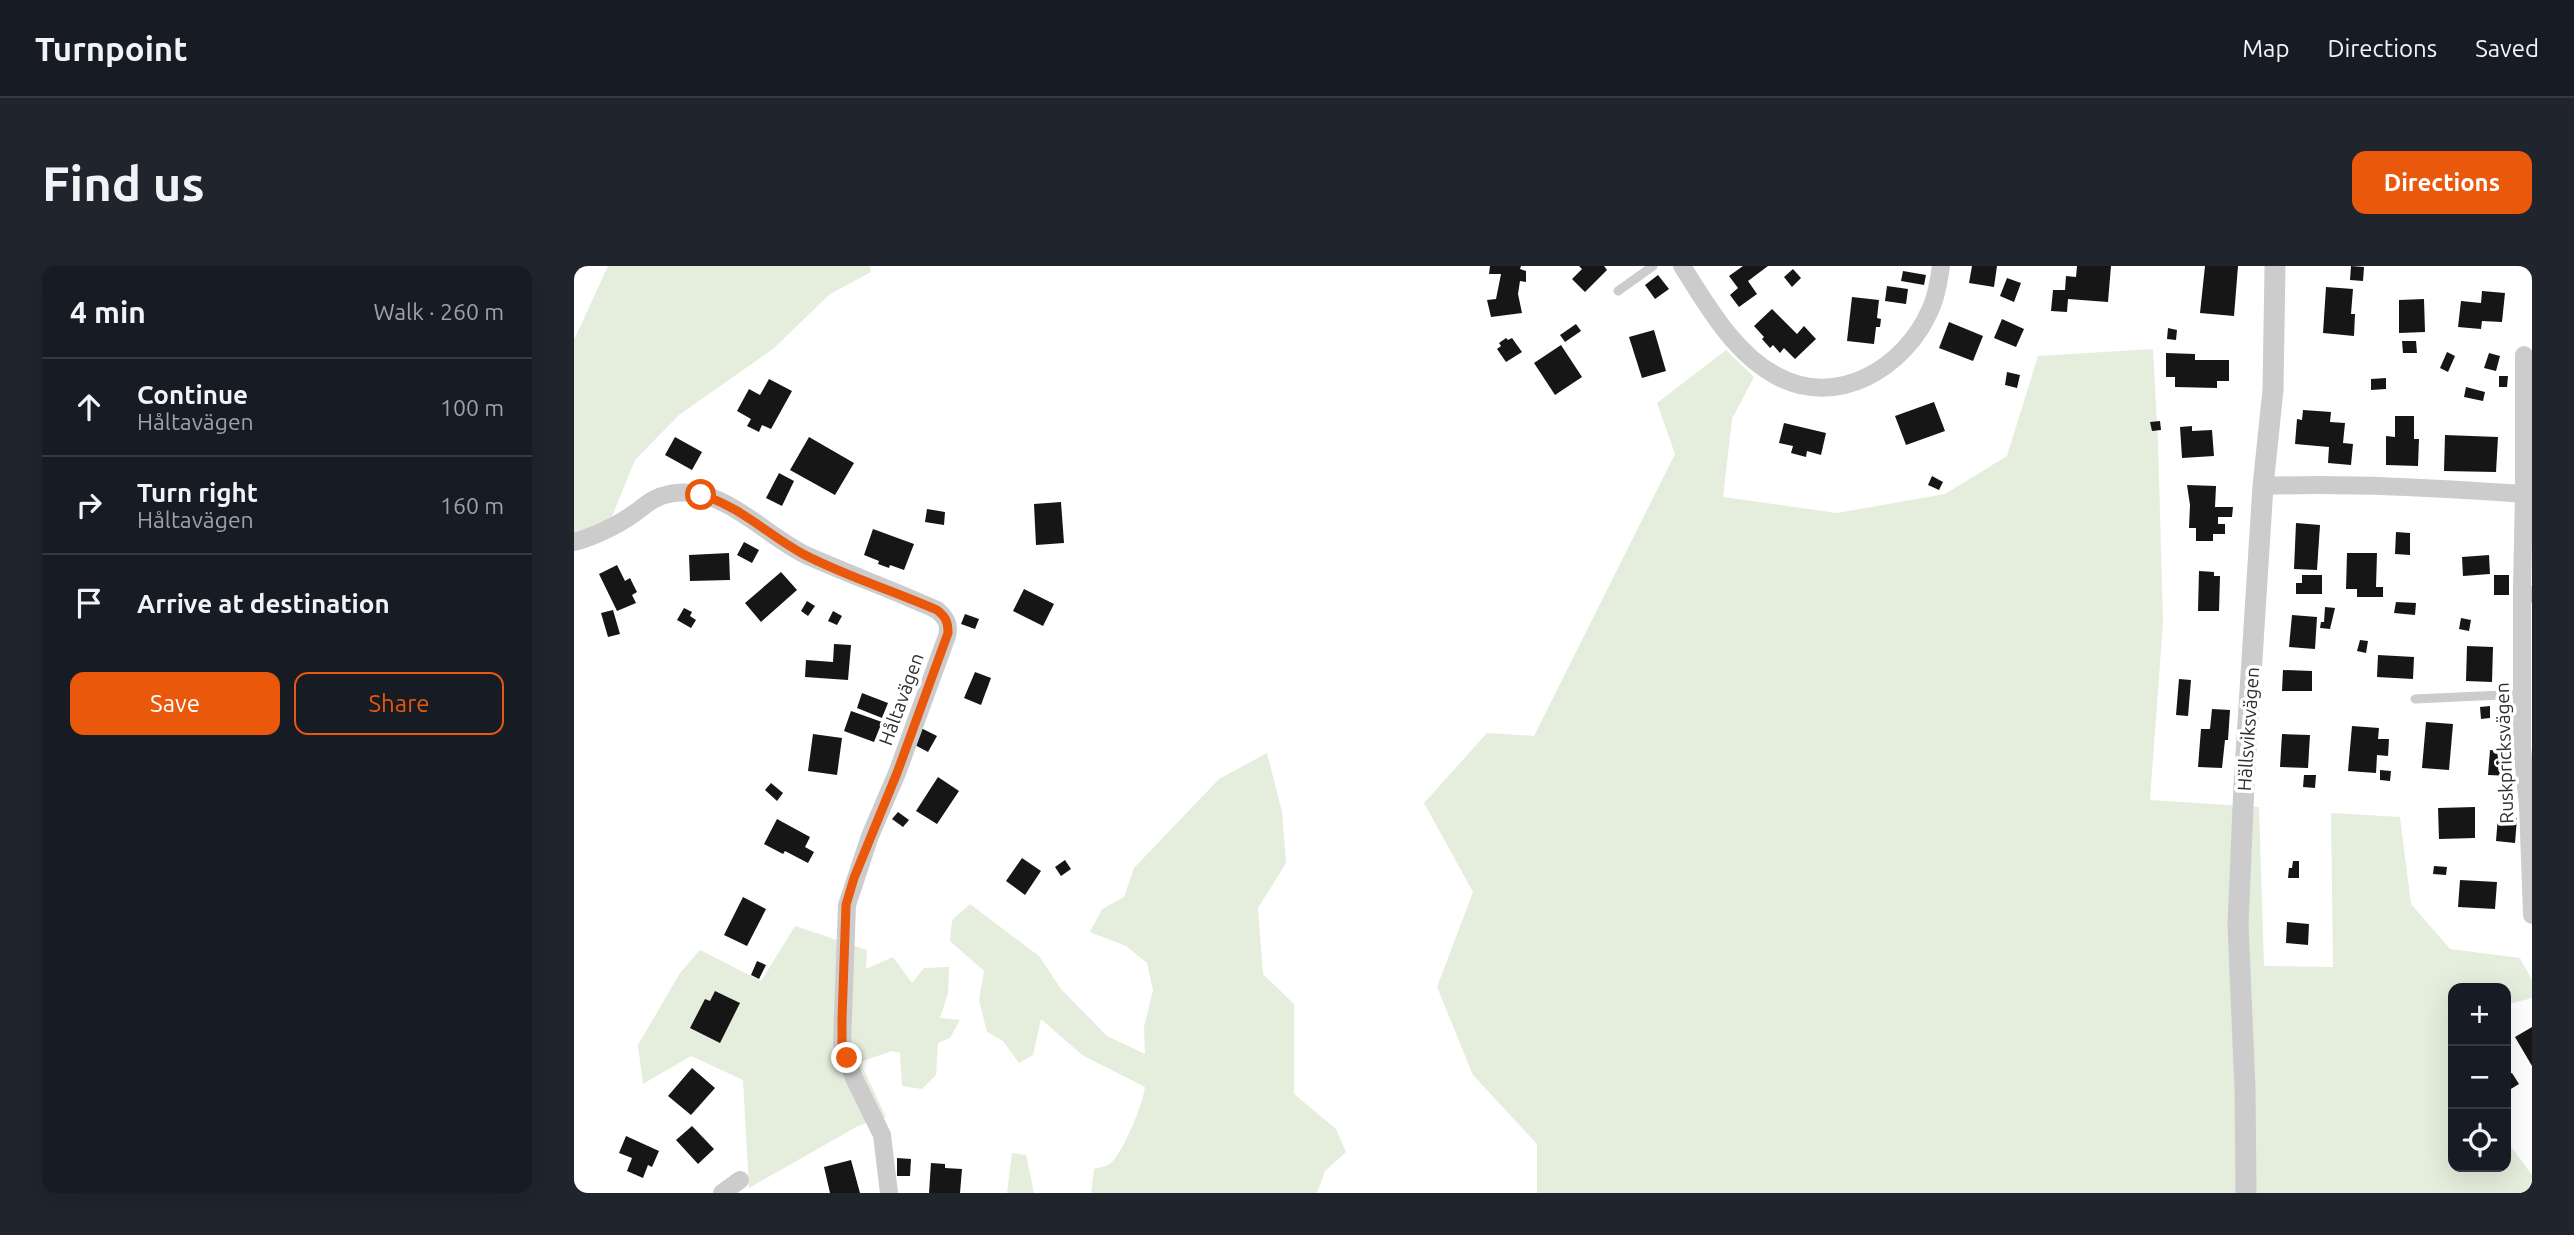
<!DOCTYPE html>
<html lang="en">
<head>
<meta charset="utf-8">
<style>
	:root { --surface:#171b24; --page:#20242c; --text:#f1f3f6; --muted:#9ea1a6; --line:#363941; --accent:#ea580c }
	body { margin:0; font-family:Ubuntu,sans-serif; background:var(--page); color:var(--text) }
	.controls { position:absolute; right:21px; bottom:21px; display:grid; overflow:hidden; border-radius:14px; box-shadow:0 7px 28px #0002 }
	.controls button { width:63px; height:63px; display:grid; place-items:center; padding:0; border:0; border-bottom:2px solid var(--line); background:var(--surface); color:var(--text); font:35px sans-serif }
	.stop { position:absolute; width:21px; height:21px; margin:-16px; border:5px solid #ea580c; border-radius:50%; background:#fff }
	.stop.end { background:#ea580c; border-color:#fff; box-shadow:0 2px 7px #0008 }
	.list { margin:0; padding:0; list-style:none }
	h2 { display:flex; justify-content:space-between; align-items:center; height:91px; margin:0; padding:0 28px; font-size:30px }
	h2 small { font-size:23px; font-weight:400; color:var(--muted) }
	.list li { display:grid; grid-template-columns:46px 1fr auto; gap:21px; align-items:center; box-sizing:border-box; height:98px; padding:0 28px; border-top:2px solid var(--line) }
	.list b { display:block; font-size:26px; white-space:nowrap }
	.list p { margin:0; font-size:23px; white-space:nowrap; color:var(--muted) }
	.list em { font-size:23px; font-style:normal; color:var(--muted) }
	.actions { display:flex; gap:14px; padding:21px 28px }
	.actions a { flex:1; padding:16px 0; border:2px solid var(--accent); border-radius:14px; text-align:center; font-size:24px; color:var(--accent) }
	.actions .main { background:var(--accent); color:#fff }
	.icon { flex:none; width:38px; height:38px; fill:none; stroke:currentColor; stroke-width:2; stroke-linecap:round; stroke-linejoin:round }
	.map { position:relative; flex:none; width:1958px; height:927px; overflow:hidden; border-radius:14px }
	header { display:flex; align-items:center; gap:42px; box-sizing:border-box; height:98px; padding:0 35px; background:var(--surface); border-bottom:2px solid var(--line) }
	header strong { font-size:33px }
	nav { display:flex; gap:38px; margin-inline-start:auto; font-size:24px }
	.intro { display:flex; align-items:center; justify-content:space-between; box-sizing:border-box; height:168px; padding:0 42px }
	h1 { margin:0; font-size:49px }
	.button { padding:18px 32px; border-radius:14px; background:var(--accent); color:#fff; font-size:24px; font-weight:700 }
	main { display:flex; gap:42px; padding:0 42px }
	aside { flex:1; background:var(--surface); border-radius:14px; box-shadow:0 7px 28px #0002 }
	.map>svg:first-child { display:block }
</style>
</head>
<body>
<header>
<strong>Turnpoint</strong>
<nav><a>Map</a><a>Directions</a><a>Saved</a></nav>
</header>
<div class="intro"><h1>Find us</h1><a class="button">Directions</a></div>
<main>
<aside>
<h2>4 min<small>Walk · 260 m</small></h2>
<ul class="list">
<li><svg class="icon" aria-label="ahead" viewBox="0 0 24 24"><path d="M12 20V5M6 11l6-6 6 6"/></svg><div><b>Continue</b><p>Håltavägen</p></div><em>100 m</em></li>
<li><svg class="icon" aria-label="right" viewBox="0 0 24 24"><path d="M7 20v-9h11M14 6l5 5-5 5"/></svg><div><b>Turn right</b><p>Håltavägen</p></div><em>160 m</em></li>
<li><svg class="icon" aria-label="arrive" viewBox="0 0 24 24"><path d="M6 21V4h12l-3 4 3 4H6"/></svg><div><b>Arrive at destination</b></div></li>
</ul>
<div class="actions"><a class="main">Save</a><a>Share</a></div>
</aside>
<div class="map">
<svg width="1958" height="927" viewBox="0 0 1958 927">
	<rect width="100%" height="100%" fill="#fff"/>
	<g fill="#e5eddd">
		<path d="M34 0H296L297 6 256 28 199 83 105 149 61 194 37 253 0 275V74Z"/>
		<path d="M1579 83 1584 177 1589 356 1576 534 1685 541 1690 700 1759 701 1757 547 1826 551 1837 638 1876 683 1946 692 1958 714V732L1932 739V722H1879V901H1932V874L1958 909V927H963V878L899 809 863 721 899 626 850 537 913 467 960 470 1101 188 1083 137 1152 84 1180 111 1158 153 1149 231 1263 247 1371 228 1433 190 1464 90Z"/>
		<path d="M693 487 708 546 712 597 684 642 689 708 720 738V828L762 863 772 886 751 905 743 927H517L520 903C524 902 532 900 536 898 549 887 569 838 571 821L508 789 467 753 459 789 445 797 429 775 413 766 405 734 410 705 376 675 378 654 396 638 465 690 487 723 533 770 571 788 570 761 579 724 573 697 552 680 516 666 528 643 550 631 560 602 645 513Z"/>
		<path d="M221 660 293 684 292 703 319 691 338 717 350 702 375 701 374 727 366 752 386 754 376 772 364 777 362 809 348 823 328 820 326 787 318 785 286 796 312 851 284 860 175 922 169 814 117 790 69 818 64 779 106 707 126 684 187 715Z"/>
		<path d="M438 887 452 889 460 927H433Z"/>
	</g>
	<g fill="#161616">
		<path d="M916 0H947L946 3 952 5V16L946 15 944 28 948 47 917 51 913 34 922 33 927 8H915Z"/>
		<path d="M1005 0H1030L1033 4 1011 26 998 13 1008 3Z"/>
		<path d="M1169 0H1194L1174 15 1183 28 1165 41 1156 29 1164 22 1155 10Z"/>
		<path d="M1398 0H1423L1420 21 1395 17Z"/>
		<path d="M1503 0H1537L1534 36 1494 33 1493 46 1477 45 1479 24H1491L1492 10 1502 11Z"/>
		<path d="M1631 0H1664L1660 50 1626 47Z"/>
		<path d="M1777 0 1790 1 1789 15 1776 14Z"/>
		<path d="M1219 3 1227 12 1218 21 1210 11Z"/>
		<path d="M1329 5 1352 9 1350 19 1327 15Z"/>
		<path d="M1084 9 1095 23 1081 33 1071 19Z"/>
		<path d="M1433 12 1447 17 1440 36 1426 30Z"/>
		<path d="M1313 20 1334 23 1332 38 1311 35Z"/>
		<path d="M1752 21 1779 23 1777 48H1781L1780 70 1749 67Z"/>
		<path d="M1908 25 1931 27 1928 56 1908 55 1907 63 1884 61 1887 35 1907 37Z"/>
		<path d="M1278 31 1305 34 1303 52 1307 53 1306 61H1302L1300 78 1273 75Z"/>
		<path d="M1850 33 1851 66 1825 67V34Z"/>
		<path d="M1198 43 1223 68 1230 60 1242 73 1221 93 1210 82 1206 87 1199 79 1196 82 1188 73 1190 71 1180 60Z"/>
		<path d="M1428 53 1450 63 1442 81 1420 72Z"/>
		<path d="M1375 56 1409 70 1399 95 1365 82Z"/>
		<path d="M1002 58 1007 65 991 76 986 69Z"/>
		<path d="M1594 62 1603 64 1602 74 1593 73Z"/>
		<path d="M1080 64 1092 105 1068 112 1055 71Z"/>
		<path d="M932 72 934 74 938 72 948 86 932 96 923 83 927 80 925 77Z"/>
		<path d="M1828 75H1842L1843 87H1829Z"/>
		<path d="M987 79 1008 111 981 129 960 97Z"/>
		<path d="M1873 86 1881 90 1874 106 1866 102Z"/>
		<path d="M1592 87 1621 88V94H1655V115H1643V122L1601 121V111H1592Z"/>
		<path d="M1915 87 1926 90 1922 105 1910 102Z"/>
		<path d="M1433 106 1446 109 1443 122 1431 119Z"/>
		<path d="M1925 110H1934L1933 121H1925Z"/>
		<path d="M1812 112V123L1797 124V113Z"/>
		<path d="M195 113 218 125 197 163 188 159 185 166 173 160 177 153 163 145 175 123 186 129Z"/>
		<path d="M1892 121 1911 126 1909 135 1890 131Z"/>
		<path d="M1360 136 1371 165 1332 179 1321 150Z"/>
		<path d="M1729 144 1757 146 1756 156 1771 157 1769 177 1779 178 1777 199 1754 197 1755 181 1721 178 1723 153 1728 154Z"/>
		<path d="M1821 150H1840V173H1845L1844 200 1812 199V170L1821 171Z"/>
		<path d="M1586 155 1587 164 1578 165 1576 156Z"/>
		<path d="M1210 157 1252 167 1247 189 1233 185 1232 191 1217 187 1219 180 1205 177Z"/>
		<path d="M1618 160V165L1638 164 1640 190 1608 192 1606 161Z"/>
		<path d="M1871 169 1924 171 1922 206 1870 205Z"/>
		<path d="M101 171 128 186 118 204 91 189Z"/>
		<path d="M235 171 280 197 261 229 216 204Z"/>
		<path d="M205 207 220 215 208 240 192 232Z"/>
		<path d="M1358 210 1369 216 1365 224 1354 219Z"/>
		<path d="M1613 219 1642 220 1641 241H1659L1658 251H1644V258H1651V268H1639V275H1622V262H1615L1616 239Z"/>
		<path d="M487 236 490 277 462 279 460 238Z"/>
		<path d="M353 243 371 246 370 259 351 256Z"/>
		<path d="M1722 257 1746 259 1743 304 1720 303Z"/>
		<path d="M299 263 340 278 330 304 316 299 315 302 304 298 305 295 290 289Z"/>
		<path d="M1822 266 1836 267V289L1821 288Z"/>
		<path d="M170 276 185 284 178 297 163 289Z"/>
		<path d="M155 287 156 314 116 315 115 289Z"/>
		<path d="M1773 287H1803L1802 321H1809V331H1783V323H1772Z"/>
		<path d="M1915 289 1916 308 1889 310 1888 291Z"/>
		<path d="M43 299 51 315 56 312 63 326 58 329 62 337 43 345 25 308Z"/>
		<path d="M1625 305 1640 306V310H1646L1645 345H1624Z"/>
		<path d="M207 306 223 324 187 356 171 337Z"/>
		<path d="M1728 309H1748V328H1722V317H1728Z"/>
		<rect x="1920" y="309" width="15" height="20"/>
		<path d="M450 323 480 338 469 360 439 345Z"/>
		<path d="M233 335 241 340 234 350 227 345Z"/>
		<path d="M1822 336 1842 337 1841 349 1820 347Z"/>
		<path d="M1751 341 1761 342 1756 363 1746 362 1747 356H1750Z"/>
		<path d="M110 342 118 346 116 350 122 354 117 362 103 354Z"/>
		<path d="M39 344 46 368 34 371 27 347Z"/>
		<path d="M259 345 268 350 263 359 254 355Z"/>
		<path d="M391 348 405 353 401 363 387 358Z"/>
		<path d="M1718 349 1743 351 1741 383 1715 381Z"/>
		<path d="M1887 352 1897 354 1895 365 1885 363Z"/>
		<path d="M1786 374 1794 375 1792 387 1783 385Z"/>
		<path d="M260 378 277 379 274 414 231 411 232 394 259 396Z"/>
		<path d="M1893 380 1919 381 1918 416 1892 415Z"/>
		<path d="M1804 389 1840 391 1839 413 1803 411Z"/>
		<path d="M1709 404 1738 405V425H1708Z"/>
		<path d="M401 406 417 412 407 439 390 432Z"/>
		<path d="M331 411 341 415 335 431 324 427Z"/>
		<path d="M1605 413 1617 414 1614 450 1602 449Z"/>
		<path d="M288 427 314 437 308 452 283 442Z"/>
		<path d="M1916 440V452L1907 453 1906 441Z"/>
		<path d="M1638 443 1656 444 1654 474H1651L1648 502 1624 501 1627 463H1636Z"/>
		<path d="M277 445 308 456 300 476 270 465Z"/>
		<path d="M1852 456 1879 458 1875 504 1848 502Z"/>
		<path d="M1778 460 1805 462 1804 473H1815L1814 490 1803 489 1802 507 1774 505Z"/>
		<path d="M347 462 363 470 354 486 339 478Z"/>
		<path d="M239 468 268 472 263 509 234 505Z"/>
		<path d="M1708 468 1736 469 1734 502 1706 501Z"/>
		<path d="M1916 484 1939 486 1937 510 1914 509Z"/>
		<path d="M1806 504 1817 505 1816 515 1806 514Z"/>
		<path d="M1730 509H1742L1741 522 1729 521Z"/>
		<path d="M364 511 385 525 363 558 342 545Z"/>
		<path d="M197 517 209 527 203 535 191 524Z"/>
		<path d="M1901 541V572L1865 573 1864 542Z"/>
		<path d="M324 546 335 554 329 561 318 553Z"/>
		<path d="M1924 550 1943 552 1941 577 1922 575Z"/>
		<path d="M203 553 236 571 231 581 240 586 234 597 211 585 209 588 190 578Z"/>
		<path d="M448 592 467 605 451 629 432 615Z"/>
		<path d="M491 594 497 603 487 610 481 601Z"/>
		<path d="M1719 595H1725V612H1714L1715 602H1718Z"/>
		<path d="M1860 600 1873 601 1872 609 1859 608Z"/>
		<path d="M1886 614 1923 616 1921 643 1884 641Z"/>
		<path d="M169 631 192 643 173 680 150 669Z"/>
		<path d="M1713 656 1735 658 1734 679 1712 677Z"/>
		<path d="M183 695 192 699 185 713 177 709Z"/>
		<path d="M141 725 166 737 146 777 116 762 131 733 136 735Z"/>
		<path d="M1958 761V800L1941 771Z"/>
		<path d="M118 802 141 822 117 849 94 830Z"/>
		<path d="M1938 807 1945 818 1932 826V810Z"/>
		<path d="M118 860 140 883 124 898 102 874Z"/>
		<path d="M52 870 85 885 78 901 74 899 69 912 53 905 58 892 45 887Z"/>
		<path d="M323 892 337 893 336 910H323Z"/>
		<path d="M277 894 286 927H256L250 901Z"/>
		<path d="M357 897 371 898V902L388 903 386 927H355Z"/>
	</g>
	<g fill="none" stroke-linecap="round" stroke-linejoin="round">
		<g stroke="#ccc" stroke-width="9">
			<path d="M1044 25 1079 0"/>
			<path d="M1841 433 1949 428"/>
		</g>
		<g stroke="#ccc" stroke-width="18">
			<path d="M1108 0C1133 39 1159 86 1201 109 1262 144 1332 102 1357 42 1363 29 1365 14 1367 0"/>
			<path d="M1689 220C1776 217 1863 222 1950 228V89"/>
			<path d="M1950 228 1948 323 1954 329"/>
			<path d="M0 276C19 271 42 260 58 249 71 240 79 231 95 228 149 217 190 270 234 290 277 309 321 325 363 344 372 352 376 358 373 370L323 507 296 570 273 639 268 778 280 812 308 869 315 927"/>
			<path d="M1948 323V482L1954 539 1958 649"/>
			<path d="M148 927 166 914"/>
		</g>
		<path stroke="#ccc" stroke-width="21" d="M1672 927 1671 824 1664 658 1670 519 1689 220 1699 124 1701 0"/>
	</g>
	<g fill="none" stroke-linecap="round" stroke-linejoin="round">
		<path stroke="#ea580c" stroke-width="9" d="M127 229C166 240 194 269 229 288 271 310 320 325 363 344 372 351 374 356 374 367L323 507 280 612 272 639 268 754V778L273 792"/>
	</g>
	<g text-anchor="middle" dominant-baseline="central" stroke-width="7" stroke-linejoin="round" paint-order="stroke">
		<g font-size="19" fill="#2f2f2f" stroke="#fff">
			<text transform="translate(327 433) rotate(-70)">Håltavägen</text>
			<text transform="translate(1674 463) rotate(-86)">Hällsviksvägen</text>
			<text transform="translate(1930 487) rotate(-92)">Ruskpricksvägen</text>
		</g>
	</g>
</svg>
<div class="controls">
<button>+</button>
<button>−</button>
<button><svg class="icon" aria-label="locate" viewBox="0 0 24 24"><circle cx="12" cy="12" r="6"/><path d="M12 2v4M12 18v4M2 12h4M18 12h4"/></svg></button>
</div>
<div class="stop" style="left:127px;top:229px"></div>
<div class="stop end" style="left:273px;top:792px"></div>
</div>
</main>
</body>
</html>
